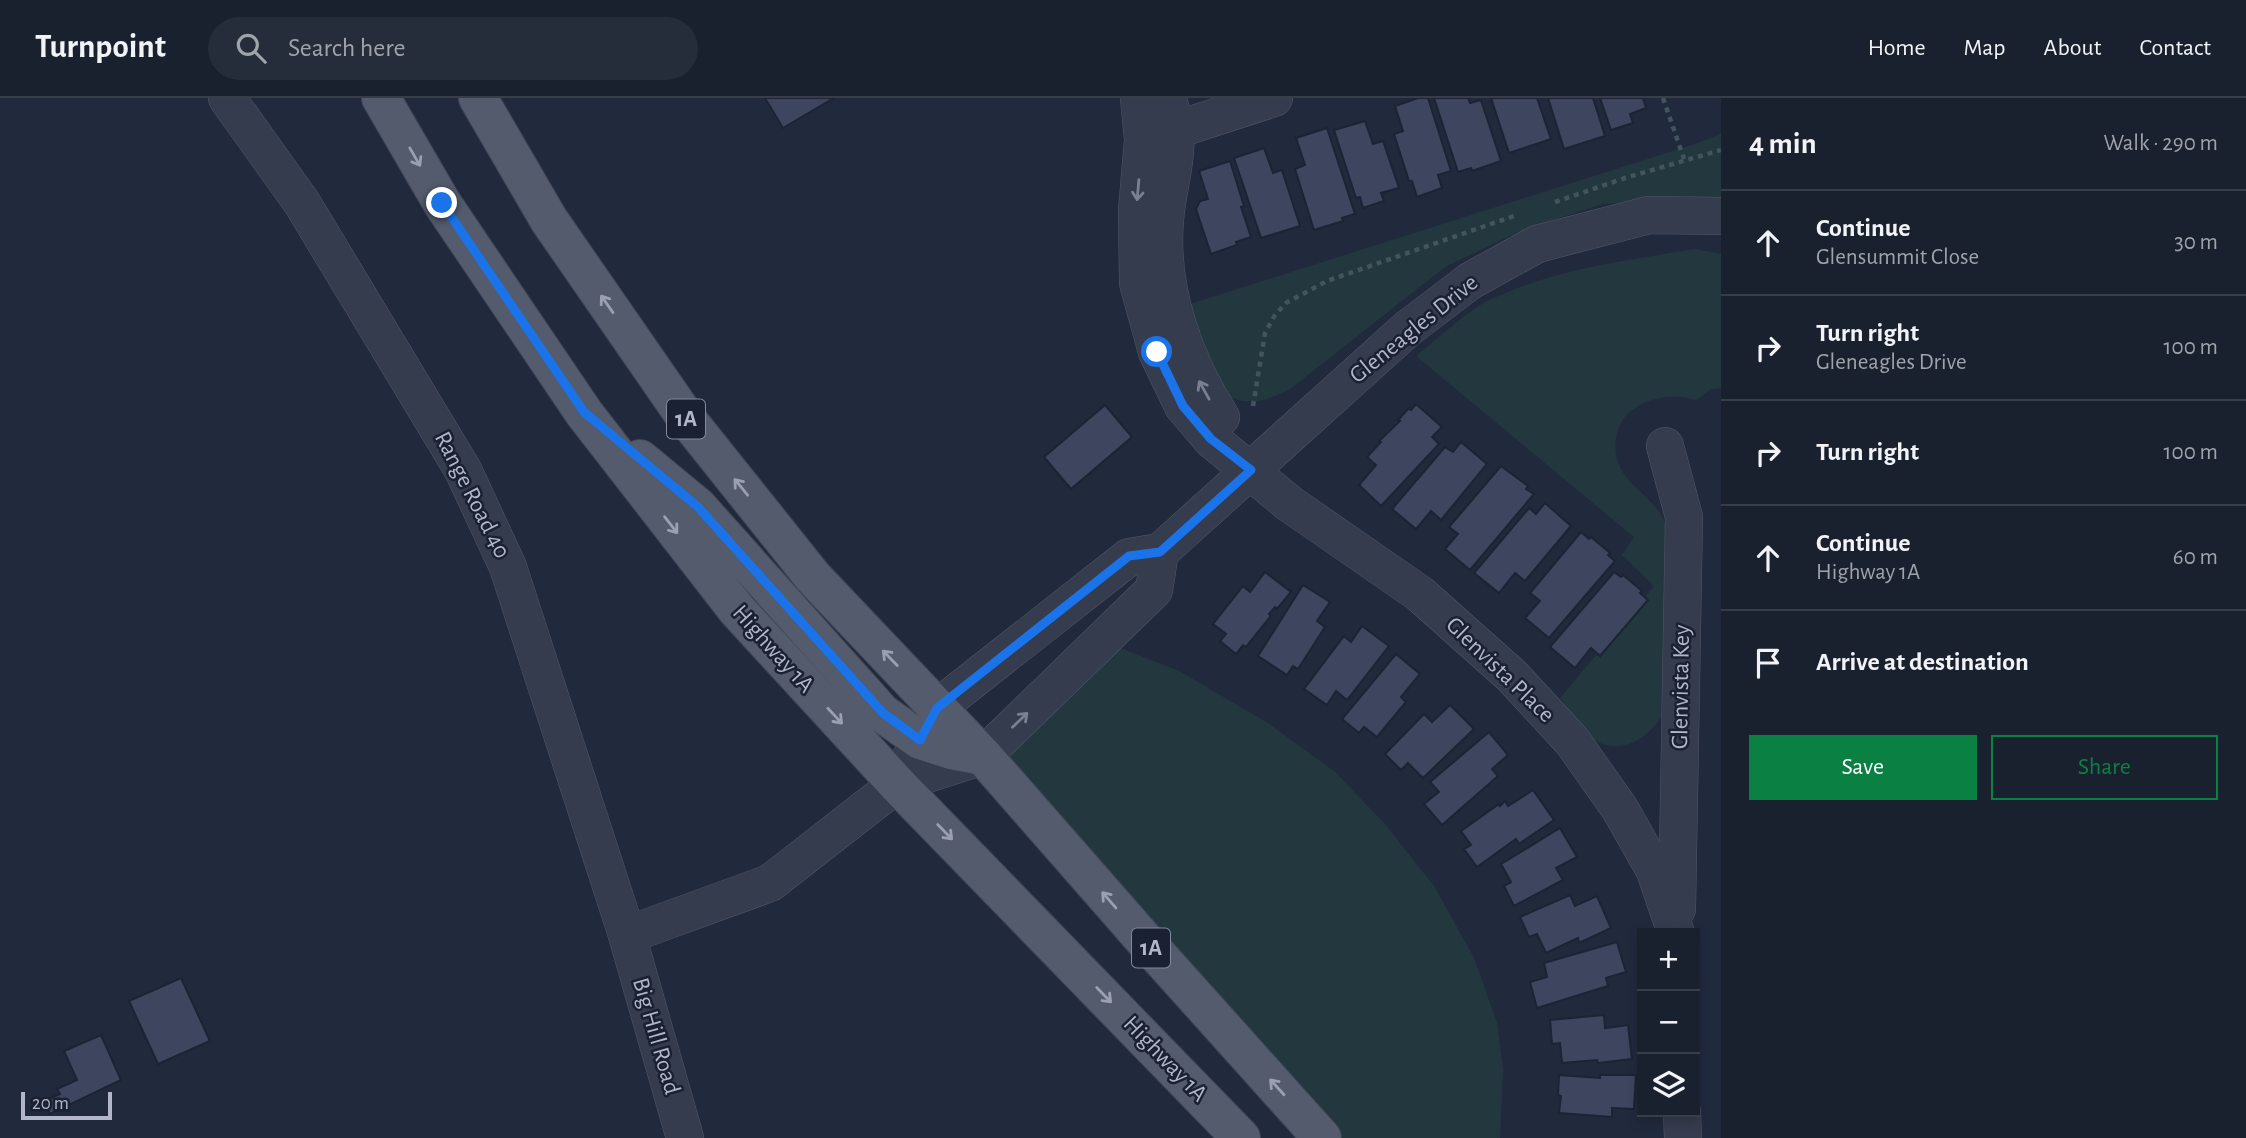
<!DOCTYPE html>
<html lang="en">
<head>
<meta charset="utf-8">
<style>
	:root { --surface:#19202e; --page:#262d3a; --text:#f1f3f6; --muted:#9fa3aa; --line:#373e4a; --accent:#0b8043 }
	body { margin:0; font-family:"Alegreya Sans",sans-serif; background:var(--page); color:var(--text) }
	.controls { position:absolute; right:21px; bottom:21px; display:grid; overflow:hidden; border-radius:0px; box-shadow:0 4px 10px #0003 }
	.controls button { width:63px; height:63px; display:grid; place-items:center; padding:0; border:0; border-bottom:2px solid var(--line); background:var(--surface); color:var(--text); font:35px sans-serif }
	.scale { position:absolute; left:21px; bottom:18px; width:91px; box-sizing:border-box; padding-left:7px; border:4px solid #b1b7c9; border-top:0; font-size:19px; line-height:24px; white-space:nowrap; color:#b1b7c9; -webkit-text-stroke:5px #1a2132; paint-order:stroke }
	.stop { position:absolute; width:21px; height:21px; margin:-16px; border:5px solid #1a73e8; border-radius:50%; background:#fff }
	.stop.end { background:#1a73e8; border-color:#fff; box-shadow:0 2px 7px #0008 }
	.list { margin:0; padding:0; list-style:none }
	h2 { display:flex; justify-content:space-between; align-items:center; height:91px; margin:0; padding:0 28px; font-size:30px }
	h2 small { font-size:23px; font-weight:400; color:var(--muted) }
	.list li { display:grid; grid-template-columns:46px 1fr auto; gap:21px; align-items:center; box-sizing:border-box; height:105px; padding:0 28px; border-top:2px solid var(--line) }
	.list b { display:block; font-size:26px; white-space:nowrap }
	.list p { margin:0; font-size:23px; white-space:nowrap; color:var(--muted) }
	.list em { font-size:23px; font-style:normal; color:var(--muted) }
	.actions { display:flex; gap:14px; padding:21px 28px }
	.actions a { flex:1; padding:16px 0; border:2px solid var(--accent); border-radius:0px; text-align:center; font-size:24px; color:var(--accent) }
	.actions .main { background:var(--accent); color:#fff }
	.icon { flex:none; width:38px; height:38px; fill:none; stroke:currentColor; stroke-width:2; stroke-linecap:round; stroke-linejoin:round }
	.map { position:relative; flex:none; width:1721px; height:1040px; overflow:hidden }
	header { display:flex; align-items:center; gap:42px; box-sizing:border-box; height:98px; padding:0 35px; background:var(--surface); border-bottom:2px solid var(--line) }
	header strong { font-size:33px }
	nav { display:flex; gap:38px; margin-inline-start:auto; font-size:24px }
	.search { width:490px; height:63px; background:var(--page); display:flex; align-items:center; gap:18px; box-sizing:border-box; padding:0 24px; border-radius:38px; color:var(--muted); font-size:26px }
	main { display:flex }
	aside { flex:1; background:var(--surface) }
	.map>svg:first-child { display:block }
</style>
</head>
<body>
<header>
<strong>Turnpoint</strong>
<div class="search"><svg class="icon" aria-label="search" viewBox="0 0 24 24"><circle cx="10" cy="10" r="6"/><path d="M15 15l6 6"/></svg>Search here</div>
<nav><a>Home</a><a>Map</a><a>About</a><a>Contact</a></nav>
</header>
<main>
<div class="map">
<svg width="1721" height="1040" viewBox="0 0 1721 1040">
	<rect width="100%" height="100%" fill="#212a3d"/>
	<g fill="#23383e">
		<path d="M1721 36V107L1678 102 1602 106 1520 133 1445 169 1290 291C1265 303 1255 308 1228 299L1184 208 1698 45Z"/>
		<path d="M1695 151 1721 156V290L1711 291 1696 302C1676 296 1654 298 1635 310 1624 317 1618 327 1616 340 1610 387 1655 392 1667 430 1671 442 1668 470 1667 483 1665 528 1663 573 1662 617 1647 644 1613 661 1587 636 1577 626 1569 611 1560 600L1654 488 1622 457 1634 439 1416 258C1435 243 1467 213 1488 203 1552 171 1625 163 1695 151Z"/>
		<path d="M1102 543 1179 573 1268 625 1335 674 1383 724 1434 788 1474 860 1497 925 1503 972 1500 1040H1323L983 658Z"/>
	</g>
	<g fill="#3d465e" stroke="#1c2334" stroke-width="2">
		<path d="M765 0H834L783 30Z"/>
		<path d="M1418 0H1428L1451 73 1438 77 1442 90 1417 99 1412 83H1409L1394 36 1403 33 1395 8Z"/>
		<path d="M1434 0H1468L1470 5 1481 2 1501 63 1472 73 1471 70 1458 74Z"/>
		<path d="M1491 0H1537L1551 41 1509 55Z"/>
		<path d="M1548 0H1593L1605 38 1564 51Z"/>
		<path d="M1600 0H1643L1646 10 1630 16 1633 25 1611 32Z"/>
		<path d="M1365 23 1373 46 1383 43 1399 90 1381 95 1384 103 1363 110 1360 99 1356 100 1334 32Z"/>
		<path d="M1327 30 1355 116 1342 120 1343 123 1314 132 1295 71 1305 67 1296 40Z"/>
		<path d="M1264 50 1273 75 1282 72 1300 128 1261 140 1234 60Z"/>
		<path d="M1230 63 1244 108 1241 109 1251 139 1236 144 1237 147 1211 156 1196 111 1200 103 1208 101 1199 73Z"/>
		<path d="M1416 306 1442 329 1432 339 1439 346 1381 408 1359 387 1376 367 1367 359 1381 344 1379 343 1400 323 1398 322 1409 310 1411 312Z"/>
		<path d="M1105 307 1132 339 1071 391 1044 359Z"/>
		<path d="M1461 344 1487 366 1441 422 1431 413 1416 431 1392 411 1445 349 1453 354Z"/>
		<path d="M1501 368 1528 388 1526 391 1534 396 1470 472 1445 451 1458 436 1449 429Z"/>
		<path d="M1545 405 1571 428 1525 483 1515 475 1499 495 1474 475 1529 410 1536 416Z"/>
		<path d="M1581 434 1589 441 1591 439 1610 455 1608 457 1615 463 1549 540 1525 520 1540 503 1530 495Z"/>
		<path d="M1265 474 1291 494 1277 511 1275 509 1269 516 1271 518 1246 549 1243 547 1236 556 1220 543 1226 536 1213 526 1243 488 1250 494Z"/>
		<path d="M1614 474 1621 479 1623 477 1642 493 1640 495 1648 502 1600 558 1591 550 1575 570 1550 549Z"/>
		<path d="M1303 487 1330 504 1317 523 1325 529 1298 571 1293 568 1287 577 1258 558Z"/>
		<path d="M1362 528 1389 548 1347 602 1336 593 1327 607 1304 591 1344 538 1351 544Z"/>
		<path d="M1396 556 1420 576 1401 599 1406 604 1377 639 1364 629 1359 635 1342 621Z"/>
		<path d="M1450 607 1474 631 1423 680 1408 665 1401 672 1385 656 1424 616 1432 624Z"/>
		<path d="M1489 634 1508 657 1492 671 1498 678 1442 727 1424 706 1439 694 1430 684Z"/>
		<path d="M1533 692 1554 722 1519 746 1516 741 1477 769 1464 751 1471 747 1461 733 1499 706 1500 708 1505 703 1508 708Z"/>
		<path d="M1560 730 1577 759 1556 770 1563 782 1514 808 1504 788 1511 784 1501 766Z"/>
		<path d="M1570 797 1575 808 1597 798 1611 830 1579 845 1578 840 1546 855 1537 836 1529 839 1520 819Z"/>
		<path d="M1617 844 1626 874 1606 880 1608 888 1537 910 1530 884 1547 879 1544 865Z"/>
		<path d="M181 880 210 943 158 966 129 903Z"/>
		<path d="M1604 917 1605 930 1628 927 1632 961 1598 965 1597 962 1562 965 1560 945 1552 946 1550 922Z"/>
		<path d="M101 937 121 982 50 1016 44 1003 60 996 57 991 77 982 64 953Z"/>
		<path d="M1559 977 1600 980V977H1636L1634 1011 1612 1010V1019L1559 1015 1561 998 1558 997Z"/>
	</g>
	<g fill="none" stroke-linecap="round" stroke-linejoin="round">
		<defs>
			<g id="minor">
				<path d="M227 0 302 105 463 372 508 469 627 837 685 1040"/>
				<path d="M1139 0 1143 42 1137 112 1138 185 1157 254 1183 308 1211 341 1290 406 1420 496 1512 578 1572 643 1620 711 1655 773 1676 835"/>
				<path d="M1168 0C1170 10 1174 21 1175 31 1178 61 1167 93 1165 122 1159 190 1184 262 1221 319"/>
				<path d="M1154 39 1274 0"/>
				<path d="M1665 348 1684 419 1677 811"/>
				<path d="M897 686 937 610 1129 459 1160 454 1407 231 1470 183 1537 146 1649 117 1721 118"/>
				<path d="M627 837 770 785 897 686 983 658 1154 492 1160 454"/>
				<path d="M1682 1014 1683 1040"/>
			</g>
			<g id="major">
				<path d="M381 0 442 105 584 315 737 512 897 686 1241 1040"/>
				<path d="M478 0 549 122 686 320 813 479 983 658 1146 844 1322 1040"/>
				<path d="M640 361 698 409 882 615 920 642 951 652 983 658"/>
			</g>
		</defs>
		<use href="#minor" stroke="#505768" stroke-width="38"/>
		<use href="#major" stroke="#3e4556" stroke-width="40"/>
		<g stroke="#41555b" stroke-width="4.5" stroke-dasharray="5 5" stroke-linecap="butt">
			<path d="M1663 0 1684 61"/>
			<path d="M1555 104 1625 80 1721 52"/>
			<path d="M1253 308 1265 235 1275 217 1286 205 1327 183 1514 118"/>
		</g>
		<use href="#minor" stroke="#353c4d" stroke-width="37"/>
		<use href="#major" stroke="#535b6d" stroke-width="38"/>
	</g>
	<defs><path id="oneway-shaft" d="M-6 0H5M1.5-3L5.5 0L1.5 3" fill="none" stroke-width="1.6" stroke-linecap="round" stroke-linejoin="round" transform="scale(1.75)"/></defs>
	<g stroke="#9aa0b2">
		<use href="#oneway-shaft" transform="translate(415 59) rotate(60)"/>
		<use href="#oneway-shaft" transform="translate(607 206) rotate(-125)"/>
		<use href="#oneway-shaft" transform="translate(741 389) rotate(-129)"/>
		<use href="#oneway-shaft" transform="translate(671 427) rotate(52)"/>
		<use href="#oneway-shaft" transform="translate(890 560) rotate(-134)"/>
		<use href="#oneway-shaft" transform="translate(835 618) rotate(47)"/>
		<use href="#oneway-shaft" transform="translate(945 734) rotate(46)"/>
		<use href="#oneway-shaft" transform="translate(1109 802) rotate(-131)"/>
		<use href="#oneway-shaft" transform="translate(1104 897) rotate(46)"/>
		<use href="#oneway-shaft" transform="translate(1277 989) rotate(-132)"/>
	</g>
	<g stroke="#798091">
		<use href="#oneway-shaft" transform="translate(1138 92) rotate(95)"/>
		<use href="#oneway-shaft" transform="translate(1204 292) rotate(-119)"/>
		<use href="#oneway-shaft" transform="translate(1020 622) rotate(-44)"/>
	</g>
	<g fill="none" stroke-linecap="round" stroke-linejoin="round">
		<path stroke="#1a73e8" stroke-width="9" d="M442 105 584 314 698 409 883 615 920 642 937 610 1129 458 1160 454 1251 372 1211 341 1183 308 1157 254"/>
	</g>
	<g text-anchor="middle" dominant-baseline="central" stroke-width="5" stroke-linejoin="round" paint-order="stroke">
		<g fill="#1a2132" stroke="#848a9c" stroke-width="2">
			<rect x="667" y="301.5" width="38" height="39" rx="5"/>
			<rect x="1132" y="830.5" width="38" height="39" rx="5"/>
		</g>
		<g font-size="23" font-weight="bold" fill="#b1b7c9">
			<text x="686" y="321">1A</text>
			<text x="1151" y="850">1A</text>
		</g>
		<g font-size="24" fill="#b1b7c9" stroke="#1a2132">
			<text transform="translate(1414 231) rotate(-39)">Gleneagles Drive</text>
			<text transform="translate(472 397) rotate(63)">Range Road 40</text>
			<text transform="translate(773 551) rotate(48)">Highway 1A</text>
			<text transform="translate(1500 572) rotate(44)">Glenvista Place</text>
			<text transform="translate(1681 589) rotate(-89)">Glenvista Key</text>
			<text transform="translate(656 938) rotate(74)">Big Hill Road</text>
			<text transform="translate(1165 961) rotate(46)">Highway 1A</text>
		</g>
	</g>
</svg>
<div class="controls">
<button>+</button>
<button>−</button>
<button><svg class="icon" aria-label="layers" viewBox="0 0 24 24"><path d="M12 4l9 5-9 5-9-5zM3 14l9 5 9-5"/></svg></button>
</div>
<div class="scale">20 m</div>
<div class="stop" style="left:1157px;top:254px"></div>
<div class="stop end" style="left:442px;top:105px"></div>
</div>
<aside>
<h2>4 min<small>Walk · 290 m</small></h2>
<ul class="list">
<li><svg class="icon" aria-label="ahead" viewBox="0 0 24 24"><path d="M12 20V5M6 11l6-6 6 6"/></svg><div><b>Continue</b><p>Glensummit Close</p></div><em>30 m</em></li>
<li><svg class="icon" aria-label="right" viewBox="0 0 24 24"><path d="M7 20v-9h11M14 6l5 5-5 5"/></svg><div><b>Turn right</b><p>Gleneagles Drive</p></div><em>100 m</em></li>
<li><svg class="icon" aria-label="right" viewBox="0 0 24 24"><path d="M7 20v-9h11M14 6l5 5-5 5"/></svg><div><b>Turn right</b></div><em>100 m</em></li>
<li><svg class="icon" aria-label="ahead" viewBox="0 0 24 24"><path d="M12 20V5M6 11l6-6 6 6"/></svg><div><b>Continue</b><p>Highway 1A</p></div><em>60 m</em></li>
<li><svg class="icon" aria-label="arrive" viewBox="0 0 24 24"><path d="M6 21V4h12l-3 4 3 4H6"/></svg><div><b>Arrive at destination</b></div></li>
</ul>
<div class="actions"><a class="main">Save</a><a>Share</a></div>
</aside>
</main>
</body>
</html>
